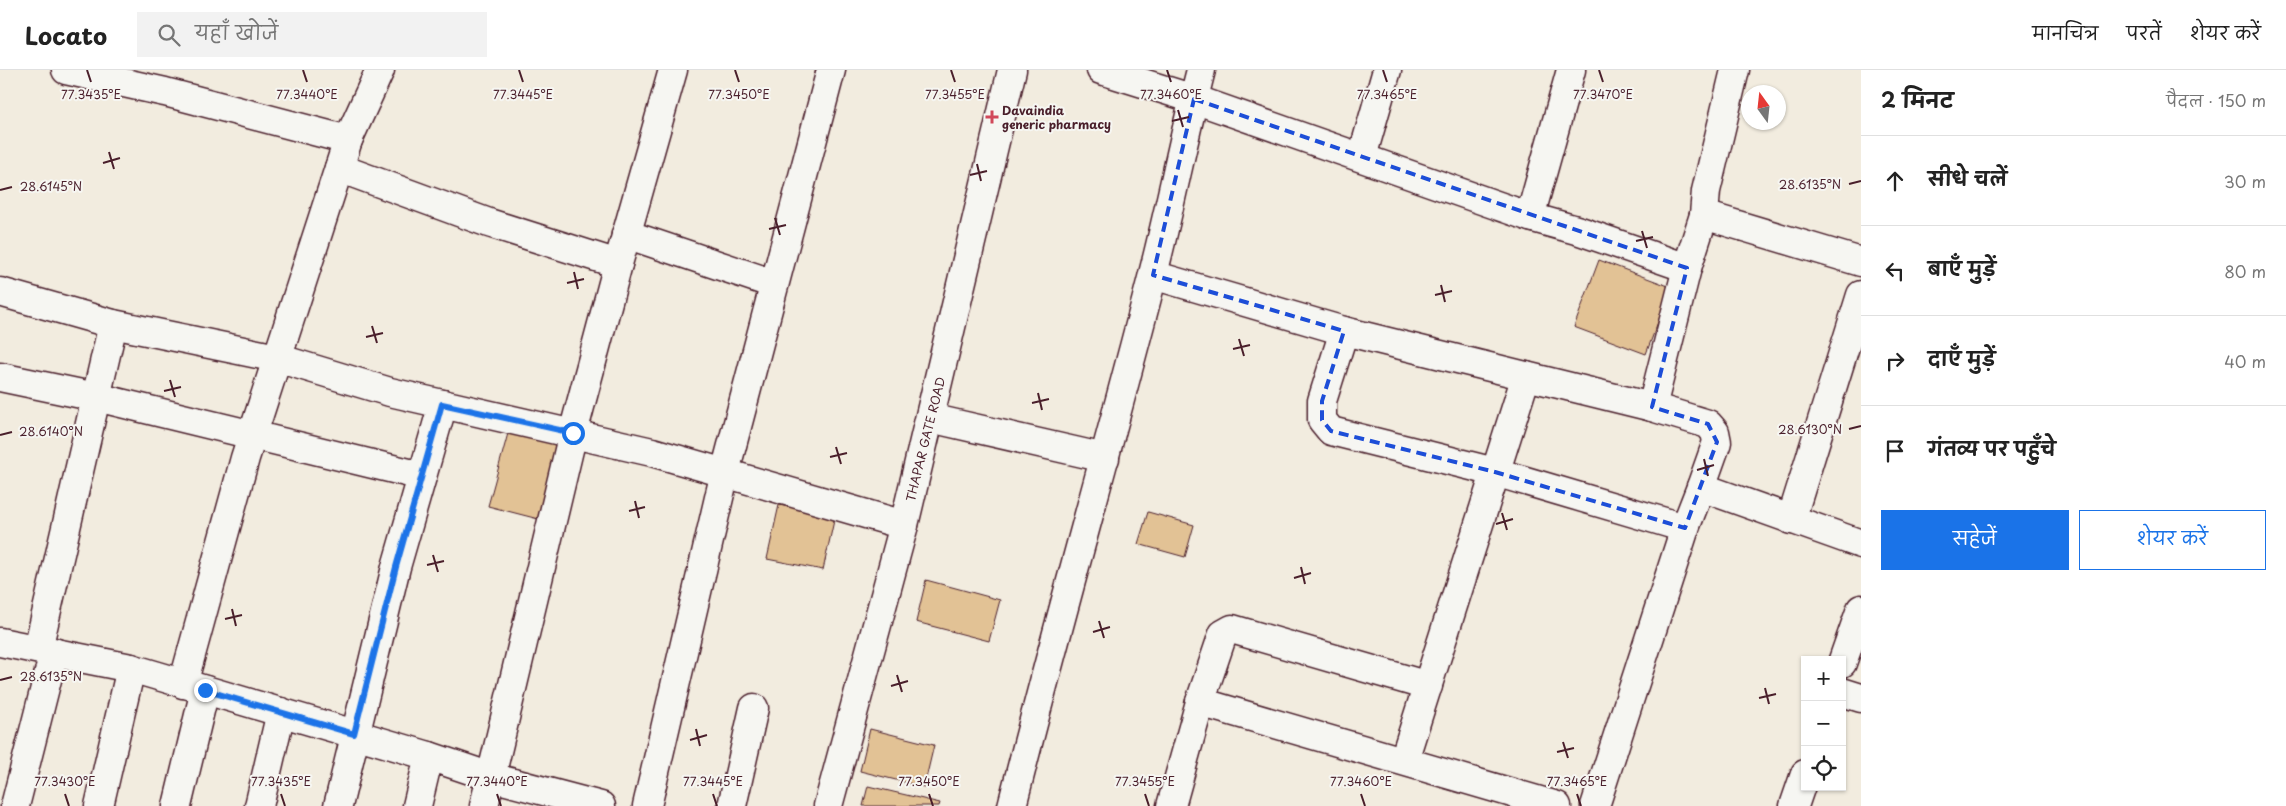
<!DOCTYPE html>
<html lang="hi">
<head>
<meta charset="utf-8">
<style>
	:root { --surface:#fff; --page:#f2f2f2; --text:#222; --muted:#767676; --line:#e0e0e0; --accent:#1a73e8 }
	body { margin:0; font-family:"Playpen Sans","Playpen Sans Deva",sans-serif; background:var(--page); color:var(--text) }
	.controls { position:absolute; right:15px; bottom:15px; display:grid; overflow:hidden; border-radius:0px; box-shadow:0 1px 4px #0004 }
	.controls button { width:45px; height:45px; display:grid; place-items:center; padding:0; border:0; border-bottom:1px solid var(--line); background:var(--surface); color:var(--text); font:25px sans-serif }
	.compass { position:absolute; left:1741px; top:15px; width:45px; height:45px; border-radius:50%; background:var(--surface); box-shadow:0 1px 4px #0004; rotate:345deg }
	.stop { position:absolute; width:15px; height:15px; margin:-11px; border:4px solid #1a73e8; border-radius:50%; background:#fff }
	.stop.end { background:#1a73e8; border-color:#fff; box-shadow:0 1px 5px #0008 }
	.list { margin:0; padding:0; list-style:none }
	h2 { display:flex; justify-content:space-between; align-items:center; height:65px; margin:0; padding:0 20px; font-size:21px }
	h2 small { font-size:16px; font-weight:400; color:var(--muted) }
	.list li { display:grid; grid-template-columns:32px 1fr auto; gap:15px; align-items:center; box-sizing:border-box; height:90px; padding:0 20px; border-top:1px solid var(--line) }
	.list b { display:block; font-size:19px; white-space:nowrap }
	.list em { font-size:16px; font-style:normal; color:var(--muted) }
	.actions { display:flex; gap:10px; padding:15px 20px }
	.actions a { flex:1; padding:11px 0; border:1px solid var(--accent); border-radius:0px; text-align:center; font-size:18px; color:var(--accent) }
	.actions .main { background:var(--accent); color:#fff }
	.icon { flex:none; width:28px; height:28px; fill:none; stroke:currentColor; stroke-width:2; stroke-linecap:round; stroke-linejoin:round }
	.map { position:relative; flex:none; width:1861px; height:736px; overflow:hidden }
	header { display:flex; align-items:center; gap:30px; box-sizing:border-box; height:70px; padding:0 25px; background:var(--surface); border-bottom:1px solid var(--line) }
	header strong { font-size:24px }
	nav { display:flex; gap:28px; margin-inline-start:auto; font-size:18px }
	.search { width:350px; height:45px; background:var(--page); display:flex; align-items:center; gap:12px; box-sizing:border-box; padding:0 18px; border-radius:0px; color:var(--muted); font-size:19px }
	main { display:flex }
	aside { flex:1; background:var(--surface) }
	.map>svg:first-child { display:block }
</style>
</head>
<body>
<header>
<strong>Locato</strong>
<div class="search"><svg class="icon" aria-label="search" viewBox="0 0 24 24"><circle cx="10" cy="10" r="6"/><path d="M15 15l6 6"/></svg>यहाँ खोजें</div>
<nav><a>मानचित्र</a><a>परतें</a><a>शेयर करें</a></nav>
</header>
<main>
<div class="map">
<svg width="1861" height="736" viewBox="0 0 1861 736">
	<rect width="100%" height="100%" fill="#f2ecdf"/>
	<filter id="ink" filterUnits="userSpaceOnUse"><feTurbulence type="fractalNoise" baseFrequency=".02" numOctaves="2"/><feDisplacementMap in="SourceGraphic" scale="10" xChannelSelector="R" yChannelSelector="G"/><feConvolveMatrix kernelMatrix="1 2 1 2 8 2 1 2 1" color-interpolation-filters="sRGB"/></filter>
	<g filter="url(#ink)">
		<g fill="#e2c295" stroke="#4a1f2b">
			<path d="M1599 190 1671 217 1646 284 1574 257Z"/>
			<path d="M510 356 568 372 546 451 488 436Z"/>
			<path d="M779 435 835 446 823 500 767 489Z"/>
			<path d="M1148 442 1194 455 1185 487 1138 474Z"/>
			<path d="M926 510 1000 530 989 571 916 552Z"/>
			<path d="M870 659 934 675 924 717 860 701Z"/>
			<path d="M868 716 940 733 939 736H863Z"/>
		</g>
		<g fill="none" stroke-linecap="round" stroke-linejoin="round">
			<defs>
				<g id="street">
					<path d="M66 0 165 22 348 70"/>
					<path d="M1101 0 1194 29 1530 147 1580 161 1687 198 1704 145 1706 121 1735 0"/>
					<path d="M1362 87 1387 0"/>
					<path d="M339 98 489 153 618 194"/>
					<path d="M1704 145 1861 192"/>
					<path d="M1530 147 1571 0"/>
					<path d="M626 164 774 214"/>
					<path d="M1687 198 1652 337 1708 354 1715 362 1717 372 1701 417"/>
					<path d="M1153 205 1344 261 1526 306 1404 690"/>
					<path d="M0 222 113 254 277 288 390 322 652 382 904 455"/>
					<path d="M1344 261 1322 331V350L1331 361 1495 402 1685 458"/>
					<path d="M1526 306 1652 337"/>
					<path d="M0 307 96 327 422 406"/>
					<path d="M930 348 1105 388"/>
					<path d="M1791 450 1861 225"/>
					<path d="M0 572 131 598 429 686 491 707 601 736"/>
					<path d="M38 579 113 254"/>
					<path d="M1842 593 1861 539"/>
					<path d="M183 614 245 388 348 70 380 0"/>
					<path d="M1842 622 1861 628"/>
					<path d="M1200 632 1223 564 1232 559 1428 616"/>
					<path d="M15 736 54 582"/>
					<path d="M99 736 131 598"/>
					<path d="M177 736 205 620"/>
					<path d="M259 736 281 642"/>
					<path d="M338 736 396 497 443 334"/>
					<path d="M417 736 429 686"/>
					<path d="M484 736 573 363 618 194 673 0"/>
					<path d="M647 736 725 402 831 0"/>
					<path d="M732 736 754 638"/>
					<path d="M828 736 904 455 1012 0"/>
					<path d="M1012 736C1056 559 1107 384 1152 208 1170 139 1183 69 1201 0"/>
					<path d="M1171 736 1200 632 1557 736"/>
					<path d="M1595 736 1685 458 1701 417 1861 474"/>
					<path d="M1794 736 1805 704"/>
				</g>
			</defs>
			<use href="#street" stroke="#4a1f2b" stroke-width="31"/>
			<use href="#street" stroke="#f6f6f2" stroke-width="28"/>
		</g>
	</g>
	<g fill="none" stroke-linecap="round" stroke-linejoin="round" filter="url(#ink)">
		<path stroke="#1a73e8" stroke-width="6" d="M205 620 354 664 396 497 442 334 573 363"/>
	</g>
	<path fill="none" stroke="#1d4ed8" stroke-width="4" stroke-dasharray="10 6" stroke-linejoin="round" d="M1194 29 1687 198 1652 337 1708 354 1717 372 1685 458 1495 402 1331 361 1322 350V331L1344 261 1153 205Z"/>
	<path fill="none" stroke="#4a1f2b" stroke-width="2" d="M87 0 91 12M303 0 307 12M519 0 523 12M735 0 739 12M951 0 955 12M1167 0 1171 12M1383 0 1387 12M1599 0 1603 12M1178 40 1183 57M1172 51 1189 47M109 82 114 99M103 93 120 88M977 94 981 111M970 105 987 101M1849 114 1861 111M0 120 12 117M775 148 780 165M769 159 786 155M1642 161 1647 178M1636 171 1653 167M574 202 578 219M567 213 584 209M1441 215 1445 232M1435 225 1452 221M372 256 377 273M366 267 383 263M1239 269 1244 286M1233 279 1250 275M170 310 175 327M164 321 181 317M1038 323 1042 340M1032 333 1049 329M1849 359 1861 356M0 365 12 362M836 377 841 394M830 387 847 383M1704 389 1708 406M1697 400 1714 395M635 431 639 448M629 441 645 437M1502 443 1507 460M1496 454 1513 449M433 485 438 502M427 495 444 491M1301 497 1305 514M1294 508 1311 503M232 539 236 556M225 549 242 545M1099 551 1104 568M1093 562 1110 557M897 605 902 622M0 610 12 607M891 616 908 611M1765 618 1769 634M1759 628 1776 624M696 659 700 676M690 670 707 665M1563 672 1568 688M1557 682 1574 678M65 724 69 736M281 724 285 736M497 724 501 736M713 724 717 736M929 724 933 736M1145 724 1149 736M1361 724 1365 736M1577 724 1581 736"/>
	<path fill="#d1495b" stroke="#f6f6f2" stroke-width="2" d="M989.5 39.5h5v5h5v5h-5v5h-5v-5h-5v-5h5z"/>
	<g text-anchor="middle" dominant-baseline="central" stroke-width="4" stroke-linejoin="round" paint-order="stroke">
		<g font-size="12" font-weight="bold" fill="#4a1f2b" stroke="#f6f6f2" text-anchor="start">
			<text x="1002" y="40">Davaindia<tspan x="1002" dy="14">generic pharmacy</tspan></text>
		</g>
		<g font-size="12" fill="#4a1f2b" stroke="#f6f6f2">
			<text transform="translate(925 369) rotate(-76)">THAPAR GATE ROAD</text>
		</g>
	</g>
	<g font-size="12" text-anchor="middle" fill="#4a1f2b" stroke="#f6f6f2" stroke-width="4" stroke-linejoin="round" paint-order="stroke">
		<text x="91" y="29">77.3435°E</text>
		<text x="307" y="29">77.3440°E</text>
		<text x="523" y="29">77.3445°E</text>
		<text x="739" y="29">77.3450°E</text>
		<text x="955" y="29">77.3455°E</text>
		<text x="1171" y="29">77.3460°E</text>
		<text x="1387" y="29">77.3465°E</text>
		<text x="1603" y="29">77.3470°E</text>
		<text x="1810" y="119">28.6135°N</text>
		<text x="51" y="121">28.6145°N</text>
		<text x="1810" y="364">28.6130°N</text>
		<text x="51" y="366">28.6140°N</text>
		<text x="51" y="611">28.6135°N</text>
		<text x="65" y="716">77.3430°E</text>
		<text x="281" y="716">77.3435°E</text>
		<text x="497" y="716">77.3440°E</text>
		<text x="713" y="716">77.3445°E</text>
		<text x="929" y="716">77.3450°E</text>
		<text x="1145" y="716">77.3455°E</text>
		<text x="1361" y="716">77.3460°E</text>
		<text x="1577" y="716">77.3465°E</text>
	</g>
</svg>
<div class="controls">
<button>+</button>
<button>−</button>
<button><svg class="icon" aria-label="locate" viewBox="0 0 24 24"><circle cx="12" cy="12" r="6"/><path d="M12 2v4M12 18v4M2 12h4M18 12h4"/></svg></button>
</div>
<svg class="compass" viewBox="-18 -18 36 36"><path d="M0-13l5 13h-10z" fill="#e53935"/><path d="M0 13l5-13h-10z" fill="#767676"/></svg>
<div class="stop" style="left:573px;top:363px"></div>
<div class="stop end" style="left:205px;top:620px"></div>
</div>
<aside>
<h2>2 मिनट<small>पैदल · 150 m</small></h2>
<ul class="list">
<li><svg class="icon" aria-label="ahead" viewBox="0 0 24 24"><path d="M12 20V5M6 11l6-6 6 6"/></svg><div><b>सीधे चलें</b></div><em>30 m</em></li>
<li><svg class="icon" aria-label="left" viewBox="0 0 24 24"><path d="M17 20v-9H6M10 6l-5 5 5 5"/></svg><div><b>बाएँ मुड़ें</b></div><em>80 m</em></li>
<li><svg class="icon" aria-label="right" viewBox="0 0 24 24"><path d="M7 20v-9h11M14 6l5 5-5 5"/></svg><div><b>दाएँ मुड़ें</b></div><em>40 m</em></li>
<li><svg class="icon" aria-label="arrive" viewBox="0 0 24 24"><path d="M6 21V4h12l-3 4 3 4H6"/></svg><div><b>गंतव्य पर पहुँचे</b></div></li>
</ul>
<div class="actions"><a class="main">सहेजें</a><a>शेयर करें</a></div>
</aside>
</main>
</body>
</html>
